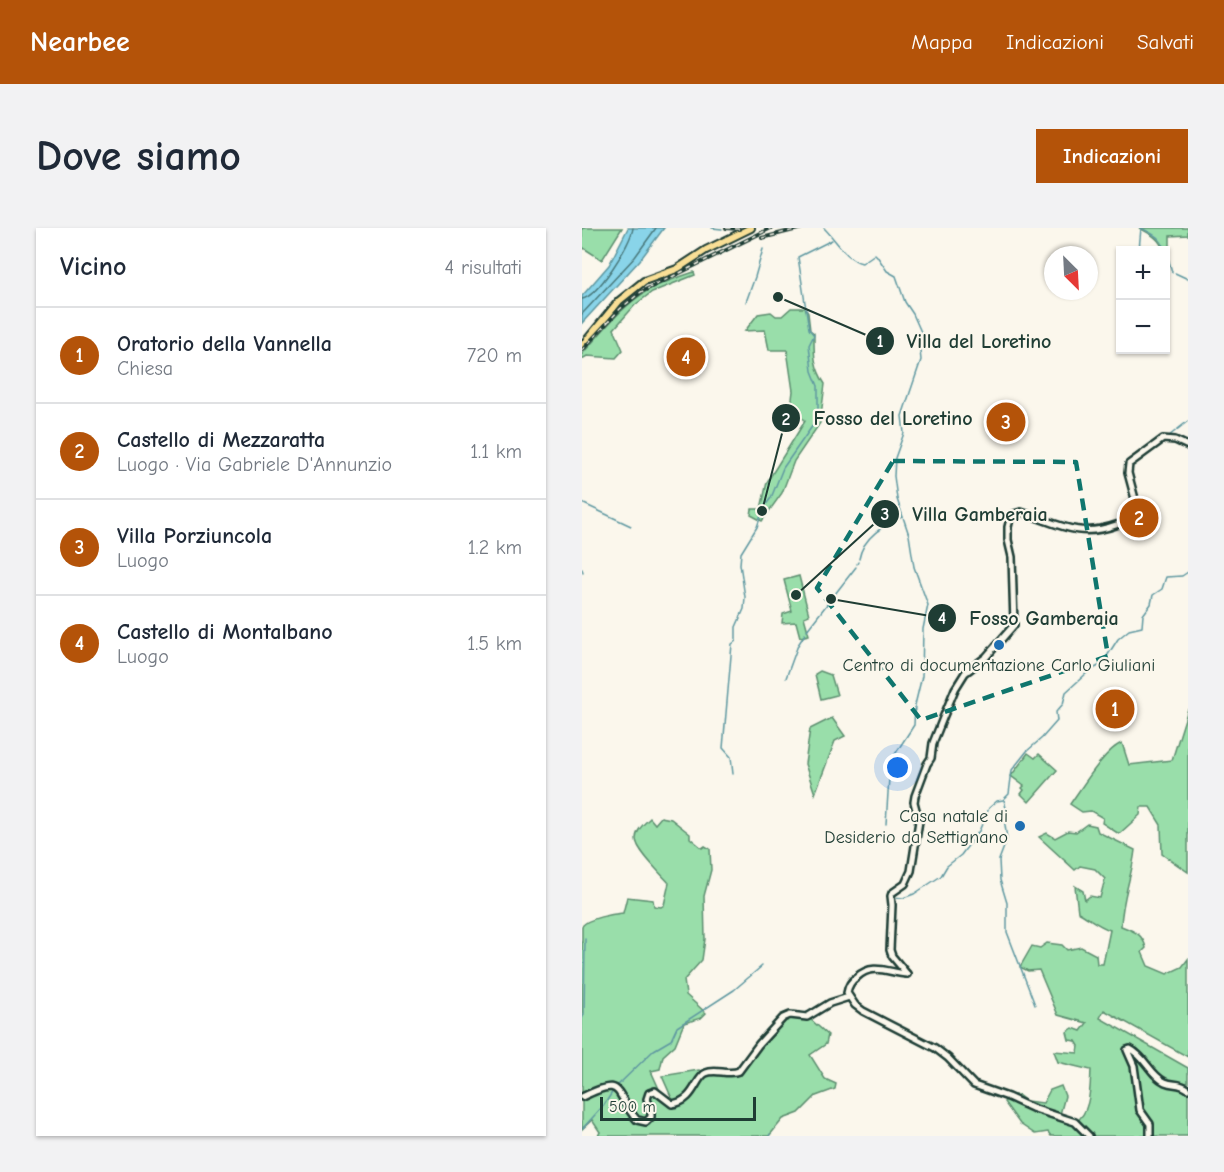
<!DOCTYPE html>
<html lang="it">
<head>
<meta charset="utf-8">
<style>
	:root { --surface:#fff; --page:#f2f2f3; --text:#1f2937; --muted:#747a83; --line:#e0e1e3; --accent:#b45309 }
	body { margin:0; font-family:"Comic Neue",sans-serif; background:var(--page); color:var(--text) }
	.controls { position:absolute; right:18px; top:18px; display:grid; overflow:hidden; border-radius:0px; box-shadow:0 2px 4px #0004 }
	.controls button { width:54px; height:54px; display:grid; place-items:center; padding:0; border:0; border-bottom:2px solid var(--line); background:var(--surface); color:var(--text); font:30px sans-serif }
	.compass { position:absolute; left:462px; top:18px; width:54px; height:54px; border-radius:50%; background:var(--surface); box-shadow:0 2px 4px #0004; rotate:156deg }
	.scale { position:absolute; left:18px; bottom:15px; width:156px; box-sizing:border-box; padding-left:6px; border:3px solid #1f3d34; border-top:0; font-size:16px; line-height:21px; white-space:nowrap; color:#1f3d34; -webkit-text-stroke:4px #fbf7ec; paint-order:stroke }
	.you { position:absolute; left:316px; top:540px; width:21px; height:21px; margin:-15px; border:4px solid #fff; border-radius:50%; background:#1a73e8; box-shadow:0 0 0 9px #1a73e833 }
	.badge { display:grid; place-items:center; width:39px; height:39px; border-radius:50%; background:var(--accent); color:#fff; font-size:20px; font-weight:700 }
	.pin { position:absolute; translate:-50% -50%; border:3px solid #fff; box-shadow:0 2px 6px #0006 }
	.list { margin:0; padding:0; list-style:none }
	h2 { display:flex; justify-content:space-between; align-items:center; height:78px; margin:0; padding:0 24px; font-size:26px }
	h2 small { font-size:20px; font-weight:400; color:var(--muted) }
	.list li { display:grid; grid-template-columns:39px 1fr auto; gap:18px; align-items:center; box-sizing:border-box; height:96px; padding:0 24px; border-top:2px solid var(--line) }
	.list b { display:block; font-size:22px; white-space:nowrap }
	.list p { margin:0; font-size:20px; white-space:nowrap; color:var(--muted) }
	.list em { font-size:20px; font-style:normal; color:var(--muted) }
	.map { position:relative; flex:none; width:606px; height:908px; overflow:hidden; border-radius:0px }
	header { display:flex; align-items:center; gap:36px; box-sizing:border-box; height:84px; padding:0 30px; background:var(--accent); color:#fff }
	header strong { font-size:28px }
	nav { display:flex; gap:33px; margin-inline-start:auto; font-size:21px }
	.intro { display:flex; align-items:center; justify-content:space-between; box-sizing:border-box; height:144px; padding:0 36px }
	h1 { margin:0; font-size:42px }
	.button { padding:15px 27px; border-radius:0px; background:var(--accent); color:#fff; font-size:21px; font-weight:700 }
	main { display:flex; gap:36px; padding:0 36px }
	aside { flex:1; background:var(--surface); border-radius:0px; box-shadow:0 2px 4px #0004 }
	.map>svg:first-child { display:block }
</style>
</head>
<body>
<header>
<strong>Nearbee</strong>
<nav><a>Mappa</a><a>Indicazioni</a><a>Salvati</a></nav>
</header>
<div class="intro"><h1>Dove siamo</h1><a class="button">Indicazioni</a></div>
<main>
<aside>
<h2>Vicino<small>4 risultati</small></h2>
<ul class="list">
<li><span class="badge">1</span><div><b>Oratorio della Vannella</b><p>Chiesa</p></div><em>720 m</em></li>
<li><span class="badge">2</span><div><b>Castello di Mezzaratta</b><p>Luogo · Via Gabriele D'Annunzio</p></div><em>1.1 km</em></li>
<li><span class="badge">3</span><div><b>Villa Porziuncola</b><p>Luogo</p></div><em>1.2 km</em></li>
<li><span class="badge">4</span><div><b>Castello di Montalbano</b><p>Luogo</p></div><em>1.5 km</em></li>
</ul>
</aside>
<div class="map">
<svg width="606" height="908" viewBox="0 0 606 908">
	<rect width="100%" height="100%" fill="#fbf7ec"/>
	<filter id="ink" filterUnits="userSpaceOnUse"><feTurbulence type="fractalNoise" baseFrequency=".0167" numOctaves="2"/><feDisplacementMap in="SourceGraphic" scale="12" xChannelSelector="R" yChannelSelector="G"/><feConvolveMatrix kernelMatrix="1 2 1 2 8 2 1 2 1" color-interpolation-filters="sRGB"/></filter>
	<g filter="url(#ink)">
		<g fill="#99deaa" stroke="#5c8e6f" stroke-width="1.5">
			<path d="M0 0H40L20 32 0 19Z"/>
			<path d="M557 0H606V7L588 8V22H581C578 10 568 6 557 0Z"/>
			<path d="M112 44 113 47 70 64 53 77 32 101 41 122 34 130 5 128 0 131V126C21 103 40 77 68 61 82 54 97 49 112 44Z"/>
			<path d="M209 80H223L226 85 228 102 232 105C232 125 231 138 243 156L238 195 212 233 200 265 180 293 169 287 170 281H179L185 254 223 193 209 179 211 163 205 122H187L183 102 163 103 176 86 189 84 194 88H200Z"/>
			<path d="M217 348 227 387 222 389 227 407 218 409 214 394 200 395 201 386 210 383 202 352Z"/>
			<path d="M238 443 249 447 255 467 239 471 233 446Z"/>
			<path d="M606 481V644L580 626 579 597 568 579H559L558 587 537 606 520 595 521 590 509 583 500 584 488 576C499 561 523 521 540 515L547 537 590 532Z"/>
			<path d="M250 490 263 508 253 513 233 566 223 536 228 501Z"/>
			<path d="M446 525 453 530 457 526 475 542 447 574 439 566 442 562 440 560 442 558 429 548Z"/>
			<path d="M79 589 89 591 108 606V610L120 620 123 618 128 621 129 642 122 668 123 711 120 732 102 752 104 767 124 785 119 790 102 795 93 817 81 828 78 841 69 843 78 863 87 872 91 873 80 848 117 842 126 846H153L162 841 184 810 200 793 208 789 227 790 246 807 244 816 228 827 243 851 254 856 253 861 234 868 217 885 201 891 187 908H16L18 904 10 892 0 901V698C7 690 30 686 41 685L45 669 71 672 72 678 79 679 82 677 87 655C79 646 54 622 54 611 54 602 62 596 68 590L73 596Z"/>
			<path d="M505 596 514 598 516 604 553 622C550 649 540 669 539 698 552 703 561 706 564 720L560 724 566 738 585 746 600 739 606 731V829L522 782 518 790 606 840V908H469L466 904 453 906 438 896 422 874 428 867H436L444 873 461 875 468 862 479 858 483 868 477 890 493 894C509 886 508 858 509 842L476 834 472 823 496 825 497 818 494 813 487 812 485 804 491 800 499 803 505 795 476 787 457 742 446 743 438 739 450 718 458 720 465 715 480 717 485 722 499 719 514 727 515 736H521L528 702C516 698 507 690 496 684L493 658 501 663 503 672 508 668 518 670 523 651 513 641 498 638 493 642 457 609 465 605 473 610 486 603 494 604Z"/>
		</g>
		<path fill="#89d4e9" stroke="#5f98a1" stroke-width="1.5" d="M46 0H82L58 32 0 95V68L27 37Z"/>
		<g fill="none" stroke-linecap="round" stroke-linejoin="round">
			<g stroke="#49797c" stroke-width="1.5">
				<path d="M0 71C15 69 49 16 51 0"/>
				<path d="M0 86 53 29 74 0"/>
			</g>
			<g stroke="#5f98a1" stroke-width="1.5">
				<path d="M130 0 140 1"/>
				<path d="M242 0C254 12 264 31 280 35L293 26 295 28 305 43 314 48 323 74 331 86 339 104 337 113 339 132 320 188 322 205 313 230 312 248 315 271 327 307 332 339 346 377 341 401 340 448 333 477 332 497 308 534 304 596"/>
				<path d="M559 0C571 6 579 9 583 22"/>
				<path d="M557 22 559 0"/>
				<path d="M584 23 590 44"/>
				<path d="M593 45 606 51"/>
				<path d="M164 74 173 49 181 21"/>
				<path d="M587 208 606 193"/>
				<path d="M0 275 49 298"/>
				<path d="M277 331C281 309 301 298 320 289"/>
				<path d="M275 336 276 334"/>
				<path d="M0 341 1 344"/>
				<path d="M225 402 274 339"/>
				<path d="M204 450 216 417 223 406"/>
				<path d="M151 546 149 529 141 520 150 416 154 413V399L162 381 163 369 158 336 159 325 175 299 182 279 189 270 201 240 236 190V158L230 143 227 117 232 107 227 101 216 29 250 12"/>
				<path d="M422 572 424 580 422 590 425 611 417 632 418 652 425 675V704L453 777"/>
				<path d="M310 669 321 670 332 666 359 648 365 638 379 627 397 603 407 580 415 573 421 572 427 566 430 542 445 523 460 510 475 493 474 484 481 476 484 464 506 444 520 436 536 411 547 402 560 399 561 387 569 376 571 367 580 361 584 349 600 348 606 344"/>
				<path d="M0 791 2 786 3 711"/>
				<path d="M35 858 72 822 89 812 95 799 152 762 180 738"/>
				<path d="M1 900 22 877 31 863"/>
				<path d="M187 908 188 906"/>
			</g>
			<defs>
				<g id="secondary">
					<path d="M325 746 310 728 308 722 310 677 309 668 310 665 323 656 329 643 337 593 332 574 333 568 345 536 349 530 351 515 361 490 373 461 383 445 404 429 432 397 430 329 426 312V299L428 291 432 286 439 284C475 295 495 311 534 297 543 294 552 291 556 282L546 245 547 236 581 211 593 212 606 218"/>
					<path d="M325 746C307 745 291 734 275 749 269 753 266 758 265 765L273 777 281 783 353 820 366 830 392 857 426 869 450 880 493 894 507 908"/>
					<path d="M0 869C44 847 31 865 55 892L64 894 69 889V882L65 871 67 865 73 863 90 876C113 873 113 850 124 845 134 840 146 848 157 843L177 816 201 790 208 787 225 789 248 775 267 769"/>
					<path d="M568 908V896L558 882 552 838 545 822 548 821C563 828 568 847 583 854 592 858 597 854 606 861"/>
				</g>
				<path id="primary" d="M0 118 37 73 62 53 95 41 124 22 169 0"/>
			</defs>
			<use href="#secondary" stroke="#1f3d34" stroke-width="10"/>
			<use href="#primary" stroke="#1f3d34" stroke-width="10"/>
			<use href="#secondary" stroke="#fbf7ec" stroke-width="5"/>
			<use href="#primary" stroke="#f9df96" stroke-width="6"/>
			<defs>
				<g id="rail">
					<path d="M144 0 157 1"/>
					<path d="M180 10 220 0"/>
					<path d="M0 122 38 81 59 64 189 0"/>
				</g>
			</defs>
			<use href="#rail" stroke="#1f3d34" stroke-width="4"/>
			<use href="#rail" stroke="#fbf7ec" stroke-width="1.5" stroke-dasharray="4.5" stroke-linecap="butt"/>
		</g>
	</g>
	<path fill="none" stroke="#0f766e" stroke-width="4.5" stroke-dasharray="12 8" stroke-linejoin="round" d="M311 233 494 234 526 428 339 492 235 360Z"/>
	<g fill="#1f6fb2" stroke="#fbf7ec" stroke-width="2">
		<circle cx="417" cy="417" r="6"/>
		<circle cx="438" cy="598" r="6"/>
	</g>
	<g text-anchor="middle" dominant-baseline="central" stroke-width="4.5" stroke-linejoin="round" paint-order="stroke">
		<g font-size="18" fill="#1f3d34" stroke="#fbf7ec">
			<text x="417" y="437">Centro di documentazione Carlo Giuliani</text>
			<text x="426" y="588" text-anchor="end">Casa natale di<tspan x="426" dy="21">Desiderio da Settignano</tspan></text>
		</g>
	</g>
	<path fill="none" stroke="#1f3d34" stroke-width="2" d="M196 69L298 113M180 283L204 190M214 367L303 286M249 371L360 390"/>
	<g fill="#1f3d34" stroke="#fbf7ec" stroke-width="2">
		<circle cx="196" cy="69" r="6"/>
		<circle cx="180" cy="283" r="6"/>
		<circle cx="214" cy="367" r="6"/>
		<circle cx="249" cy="371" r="6"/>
		<circle cx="298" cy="113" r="15"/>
		<circle cx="204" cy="190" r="15"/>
		<circle cx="303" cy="286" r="15"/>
		<circle cx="360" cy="390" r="15"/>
	</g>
	<g font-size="18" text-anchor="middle" font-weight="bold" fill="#fff">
		<text x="298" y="119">1</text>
		<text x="204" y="197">2</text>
		<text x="303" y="292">3</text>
		<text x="360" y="396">4</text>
	</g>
	<g font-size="20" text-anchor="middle" font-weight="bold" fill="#1f3d34" stroke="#fbf7ec" stroke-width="4.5" stroke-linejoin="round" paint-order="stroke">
		<text x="397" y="120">Villa del Loretino</text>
		<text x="311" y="197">Fosso del Loretino</text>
		<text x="398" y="293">Villa Gamberaia</text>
		<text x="462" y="397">Fosso Gamberaia</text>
	</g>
</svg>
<div class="controls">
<button>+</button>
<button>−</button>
</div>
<svg class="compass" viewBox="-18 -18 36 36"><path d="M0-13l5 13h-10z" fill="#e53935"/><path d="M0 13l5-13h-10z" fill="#747a83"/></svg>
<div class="scale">500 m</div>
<div class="you"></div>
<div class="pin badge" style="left:533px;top:481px">1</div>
<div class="pin badge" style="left:557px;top:290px">2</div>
<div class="pin badge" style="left:424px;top:194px">3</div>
<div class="pin badge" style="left:104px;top:129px">4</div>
</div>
</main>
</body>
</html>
